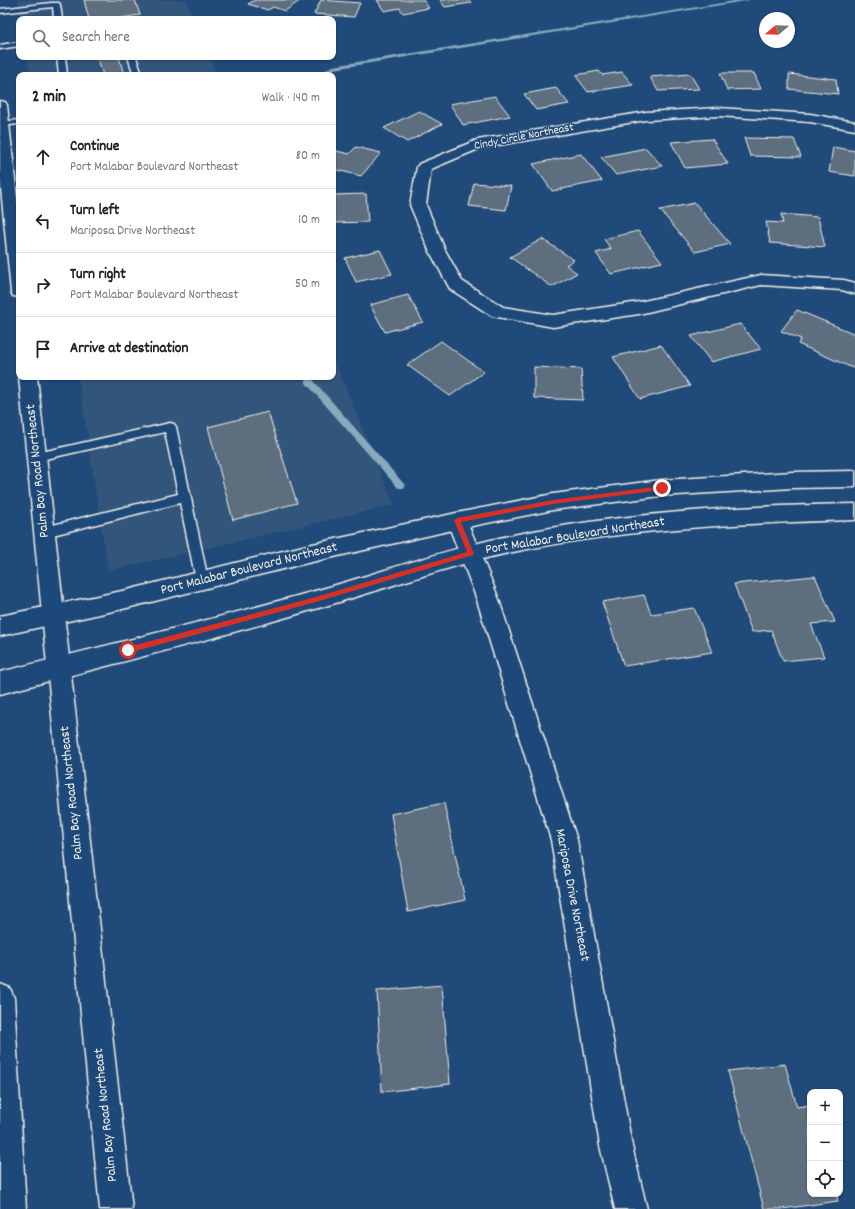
<!DOCTYPE html>
<html lang="en">
<head>
<meta charset="utf-8">
<style>
	:root { --surface:#fff; --page:#f2f2f2; --text:#202124; --muted:#757577; --line:#e0e0e0 }
	body { margin:0; font-family:Dekko,sans-serif; background:var(--page); color:var(--text) }
	.controls { position:absolute; right:12px; bottom:12px; display:grid; overflow:hidden; border-radius:8px; box-shadow:0 1px 3px #0004 }
	.controls button { width:36px; height:36px; display:grid; place-items:center; padding:0; border:0; border-bottom:1px solid var(--line); background:var(--surface); color:var(--text); font:20px sans-serif }
	.compass { position:absolute; left:759px; top:12px; width:36px; height:36px; border-radius:50%; background:var(--surface); box-shadow:0 1px 3px #0004; rotate:251deg }
	.stop { position:absolute; width:12px; height:12px; margin:-9px; border:3px solid #d93025; border-radius:50%; background:#fff }
	.stop.end { background:#d93025; border-color:#fff; box-shadow:0 1px 4px #0008 }
	.list { margin:0; padding:0; list-style:none }
	h2 { display:flex; justify-content:space-between; align-items:center; height:52px; margin:0; padding:0 16px; font-size:17px }
	h2 small { font-size:13px; font-weight:400; color:var(--muted) }
	.list li { display:grid; grid-template-columns:26px 1fr auto; gap:12px; align-items:center; box-sizing:border-box; height:64px; padding:0 16px; border-top:1px solid var(--line) }
	.list b { display:block; font-size:15px; white-space:nowrap }
	.list p { margin:0; font-size:13px; white-space:nowrap; color:var(--muted) }
	.list em { font-size:13px; font-style:normal; color:var(--muted) }
	.icon { flex:none; width:22px; height:22px; fill:none; stroke:currentColor; stroke-width:2; stroke-linecap:round; stroke-linejoin:round }
	.map { position:relative; flex:none; width:855px; height:1209px; overflow:hidden }
	.search { position:absolute; background:var(--surface); box-shadow:0 1px 3px #0004; left:16px; top:16px; width:320px; height:44px; display:flex; align-items:center; gap:10px; box-sizing:border-box; padding:0 14px; border-radius:8px; color:var(--muted); font-size:15px }
	.panel { position:absolute; background:var(--surface); box-shadow:0 1px 3px #0004; left:16px; top:72px; width:320px; height:308px; border-radius:8px }
	.map>svg:first-child { display:block }
</style>
</head>
<body>
<div class="map">
<svg width="855" height="1209" viewBox="0 0 855 1209">
	<rect width="100%" height="100%" fill="#1f4a7a"/>
	<filter id="ink" filterUnits="userSpaceOnUse"><feTurbulence type="fractalNoise" baseFrequency=".025" numOctaves="2"/><feDisplacementMap in="SourceGraphic" scale="8" xChannelSelector="R" yChannelSelector="G"/><feConvolveMatrix kernelMatrix="1 2 1 2 8 2 1 2 1" color-interpolation-filters="sRGB"/></filter>
	<g filter="url(#ink)">
		<g fill="#32557b">
			<path d="M18 0H186L194 19H21Z"/>
			<path d="M27 57H210L217 75H30Z"/>
			<path d="M333 357 394 505 108 571 78 377H333Z"/>
		</g>
		<g fill="none" stroke-linecap="round" stroke-linejoin="round">
			<g fill="#89a9bc" fill-rule="evenodd">
				<path d="M740 0H751L334 69 324 75H317L333 66Z"/>
				<path d="M304 377H312L313 380 404 484 405 486 404 488H398L306 383Z"/>
			</g>
		</g>
		<g fill="#5d6e7e" stroke="#f4f1e8">
			<path d="M84 0H135L140 15 112 19H89Z"/>
			<path d="M255 0H301L285 11 273 7 268 10 248 4Z"/>
			<path d="M321 0 360 3 354 17 314 14Z"/>
			<path d="M377 0H423L429 8 403 13 400 8 384 11Z"/>
			<path d="M440 0H469L471 3 445 7Z"/>
			<path d="M110 57H119L124 75H103L98 59Z"/>
			<path d="M599 71 602 75 622 72 633 85 588 92 575 75Z"/>
			<path d="M720 73H754L761 89 727 90Z"/>
			<path d="M690 74 699 89 658 91 650 77Z"/>
			<path d="M789 74 836 79 838 94 789 89Z"/>
			<path d="M556 88 569 104 536 110 524 94Z"/>
			<path d="M495 96 510 116 463 125 450 104Z"/>
			<path d="M419 111 442 124 407 142 384 128Z"/>
			<path d="M744 138 794 139 801 157 750 156Z"/>
			<path d="M712 139 728 164 685 168 671 142Z"/>
			<path d="M356 147 381 153 361 176 333 169V150L349 154Z"/>
			<path d="M833 147 855 151V176L829 172Z"/>
			<path d="M646 148 662 166 616 175 601 157Z"/>
			<path d="M581 154 602 181 552 191 533 164Z"/>
			<path d="M474 183 511 186 506 210 469 206Z"/>
			<path d="M366 194 368 222 333 223V195Z"/>
			<path d="M695 203 730 244 695 252 660 210Z"/>
			<path d="M781 214 818 217 825 247 770 243 766 222 783 223Z"/>
			<path d="M638 231 662 262 611 274 596 253 611 249 604 239Z"/>
			<path d="M542 239 574 260 566 265 577 273 552 287 510 257Z"/>
			<path d="M380 250 392 274 356 282 345 258Z"/>
			<path d="M408 295 423 322 385 332 370 305Z"/>
			<path d="M797 310 855 334V369L798 344 801 339 781 331Z"/>
			<path d="M740 324 761 349 711 362 691 336Z"/>
			<path d="M441 341 484 372 450 396 407 365Z"/>
			<path d="M661 345 690 386 640 399 613 357Z"/>
			<path d="M534 367 581 369 583 400 534 398Z"/>
			<path d="M268 412 297 503 233 520 208 427Z"/>
			<path d="M815 576 835 622 811 624 824 657 783 661 771 630 752 632 734 584Z"/>
			<path d="M644 595 651 614 694 608 712 652 624 666 602 602Z"/>
			<path d="M444 803 465 900 408 912 391 814Z"/>
			<path d="M442 985 450 1084 382 1092 377 991Z"/>
			<path d="M785 1064 797 1107 810 1105V1194H836L838 1201 782 1209H764L728 1071Z"/>
		</g>
		<g fill="none" stroke-linecap="round" stroke-linejoin="round">
			<defs>
				<g id="service">
					<path d="M51 3H59L60 5 62 19H54L53 7 0 13V9Z"/>
					<path d="M19 42V46L0 49V45Z"/>
					<path d="M57 57H65L67 75H59Z"/>
					<path d="M128 57H136L142 75H134Z"/>
					<path d="M19 120V124L0 126V122Z"/>
					<path d="M170 423 174 424 176 427 208 580 207 584 202 585 197 584 196 580 180 503 45 537 41 536 39 532 41 528 45 527 178 494 165 432 37 461 33 460 31 457 33 454Z"/>
				</g>
				<g id="minor">
					<path d="M718 108 810 114 855 122V130L810 122 718 116 646 120 481 148 431 169 426 205 445 250 462 281 503 307 553 315 639 302 761 275 844 280 855 283V294L842 290 761 285 639 314 553 327 492 316 450 289 429 250 410 205 417 167 419 164 477 140 646 112Z"/>
					<path d="M457 513 464 515 467 521 498 597 577 840 632 1146 647 1209H615L600 1146 551 840 476 597 447 521 450 515Z"/>
				</g>
				<g id="tertiary">
					<path d="M855 471V487L792 488 661 496 553 510 457 529 303 564 127 608 0 636V616L127 590 303 546 457 513 553 494 661 480 792 472Z"/>
					<path d="M855 504V520C742 523 629 529 518 551 448 565 383 590 315 609 210 640 105 666 0 694V672C105 646 211 620 315 591 383 572 449 548 518 534 629 512 742 506 855 504Z"/>
				</g>
				<g id="secondary">
					<path d="M0 101 5 102 7 105 19 216V297L13 296 11 292 0 178Z"/>
					<path d="M19 377H37L132 1209H100Z"/>
					<path d="M0 984 10 988 14 998 26 1209H0Z"/>
				</g>
			</defs>
			<use href="#service" stroke="#f4f1e8" stroke-width="3"/>
			<use href="#minor" stroke="#f4f1e8" stroke-width="3"/>
			<use href="#tertiary" stroke="#f4f1e8" stroke-width="3"/>
			<use href="#secondary" stroke="#f4f1e8" stroke-width="3"/>
			<use href="#service" fill="#1f4a7a" fill-rule="evenodd"/>
			<use href="#minor" fill="#1f4a7a" fill-rule="evenodd"/>
			<use href="#tertiary" fill="#1f4a7a" fill-rule="evenodd"/>
			<use href="#secondary" fill="#1f4a7a" fill-rule="evenodd"/>
		</g>
	</g>
	<path fill="#d93025" d="M662 486 664 488 662 490 553 504 461 522 474 554 473 555 316 602 128 653 125 650 128 647 316 597 467 552 454 520 457 518 553 500Z"/>
	<g text-anchor="middle" dominant-baseline="central" stroke-width="3" stroke-linejoin="round" paint-order="stroke">
		<g font-size="12" fill="#f4f1e8" stroke="#1f4a7a">
			<text transform="translate(524 137) rotate(-11)">Cindy Circle Northeast</text>
		</g>
		<g font-size="14" fill="#f4f1e8" stroke="#1f4a7a">
			<text transform="translate(38 471) rotate(-96)">Palm Bay Road Northeast</text>
			<text transform="translate(575 536) rotate(-9)">Port Malabar Boulevard Northeast</text>
			<text transform="translate(249 569) rotate(-14)">Port Malabar Boulevard Northeast</text>
			<text transform="translate(72 793) rotate(-96)">Palm Bay Road Northeast</text>
			<text transform="translate(572 895) rotate(79)">Mariposa Drive Northeast</text>
			<text transform="translate(106 1115) rotate(-96)">Palm Bay Road Northeast</text>
		</g>
	</g>
</svg>
<div class="controls">
<button>+</button>
<button>−</button>
<button><svg class="icon" aria-label="locate" viewBox="0 0 24 24"><circle cx="12" cy="12" r="6"/><path d="M12 2v4M12 18v4M2 12h4M18 12h4"/></svg></button>
</div>
<svg class="compass" viewBox="-18 -18 36 36"><path d="M0-13l5 13h-10z" fill="#e53935"/><path d="M0 13l5-13h-10z" fill="#757577"/></svg>
<div class="stop" style="left:128px;top:650px"></div>
<div class="stop end" style="left:662px;top:488px"></div>
<div class="search"><svg class="icon" aria-label="search" viewBox="0 0 24 24"><circle cx="10" cy="10" r="6"/><path d="M15 15l6 6"/></svg>Search here</div>
<section class="panel">
<h2>2 min<small>Walk · 140 m</small></h2>
<ul class="list">
<li><svg class="icon" aria-label="ahead" viewBox="0 0 24 24"><path d="M12 20V5M6 11l6-6 6 6"/></svg><div><b>Continue</b><p>Port Malabar Boulevard Northeast</p></div><em>80 m</em></li>
<li><svg class="icon" aria-label="left" viewBox="0 0 24 24"><path d="M17 20v-9H6M10 6l-5 5 5 5"/></svg><div><b>Turn left</b><p>Mariposa Drive Northeast</p></div><em>10 m</em></li>
<li><svg class="icon" aria-label="right" viewBox="0 0 24 24"><path d="M7 20v-9h11M14 6l5 5-5 5"/></svg><div><b>Turn right</b><p>Port Malabar Boulevard Northeast</p></div><em>50 m</em></li>
<li><svg class="icon" aria-label="arrive" viewBox="0 0 24 24"><path d="M6 21V4h12l-3 4 3 4H6"/></svg><div><b>Arrive at destination</b></div></li>
</ul>
</section>
</div>
</body>
</html>
